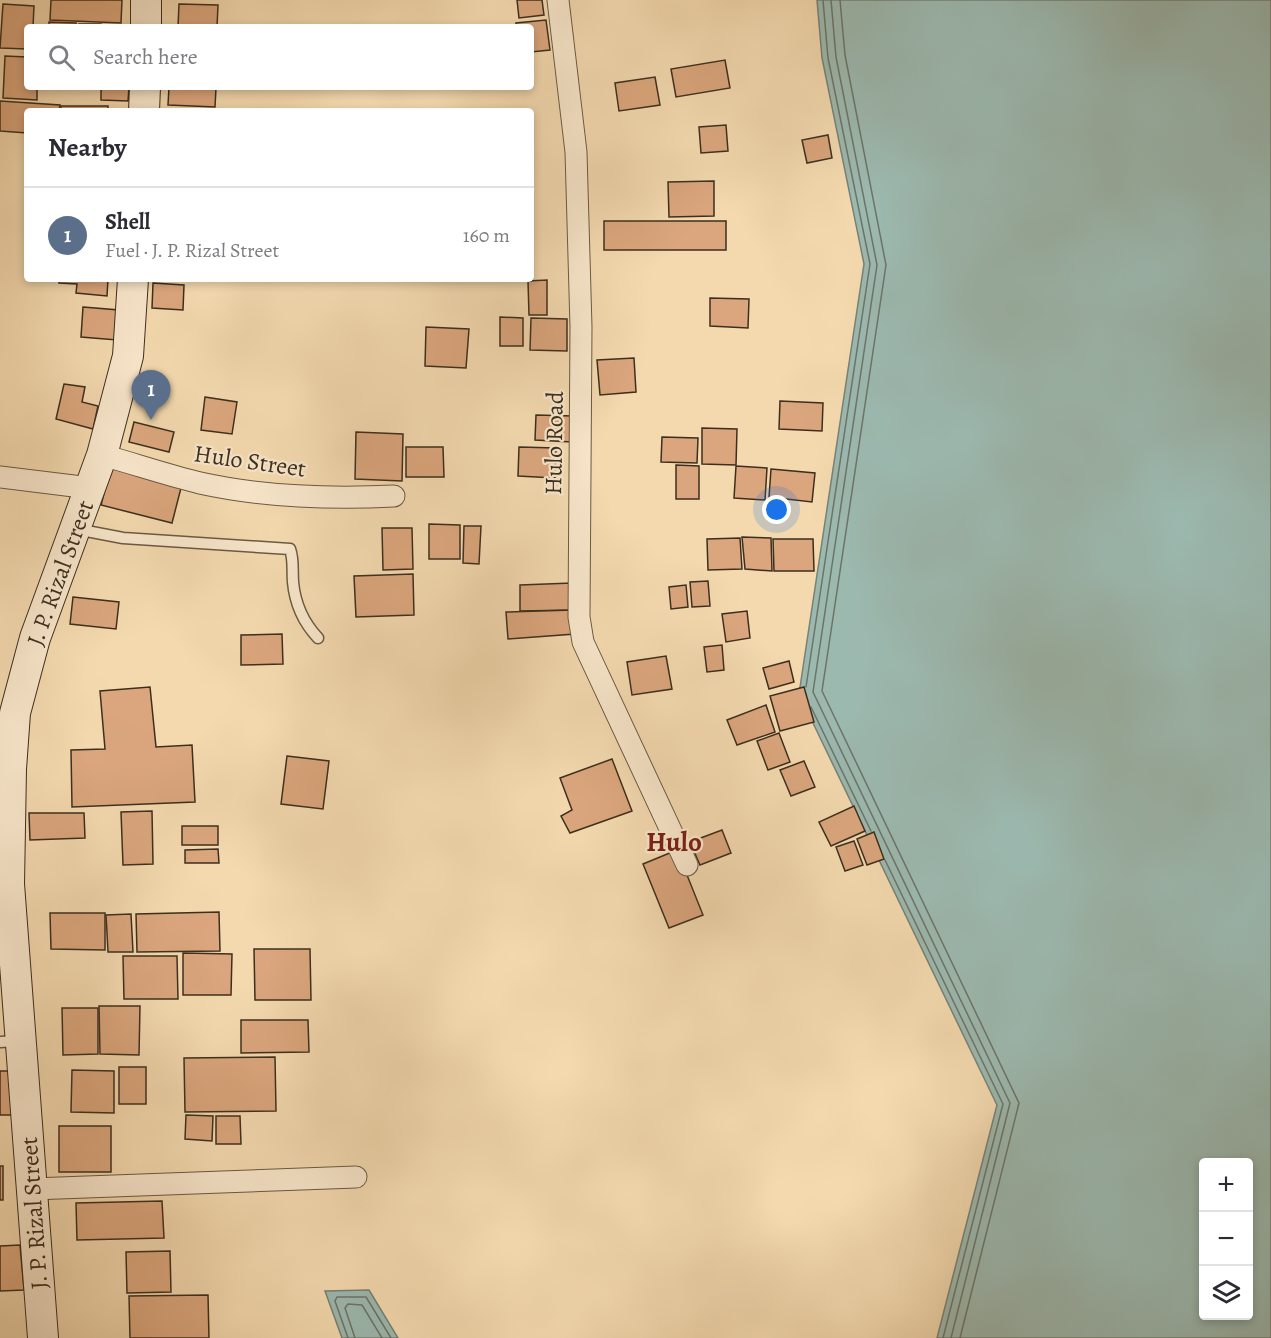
<!DOCTYPE html>
<html lang="en">
<head>
<meta charset="utf-8">
<style>
	:root { --surface:#fff; --page:#f7f7f7; --text:#2b2b33; --muted:#7c7c81; --line:#e1e1e2; --accent:#8f2418 }
	body { margin:0; font-family:Alegreya,serif; background:var(--page); color:var(--text) }
	.controls { position:absolute; right:18px; bottom:18px; display:grid; overflow:hidden; border-radius:6px; box-shadow:0 3px 9px #0003 }
	.controls button { width:54px; height:54px; display:grid; place-items:center; padding:0; border:0; border-bottom:2px solid var(--line); background:var(--surface); color:var(--text); font:30px sans-serif }
	.you { position:absolute; left:777px; top:510px; width:21px; height:21px; margin:-15px; border:4px solid #fff; border-radius:50%; background:#1a73e8; box-shadow:0 0 0 9px #1a73e833 }
	.badge { display:grid; place-items:center; width:39px; height:39px; border-radius:50%; background:var(--accent); color:#fff; font-size:20px; font-weight:700 }
	.pin { position:absolute; translate:-50% -50px; filter:drop-shadow(0 2px 3px #0008) }
	.pin::after { content:''; position:absolute; top:32px; width:21px; height:18px; background:inherit; clip-path:polygon(0 0,100% 0,50% 100%) }
	.list { margin:0; padding:0; list-style:none }
	h2 { display:flex; justify-content:space-between; align-items:center; height:78px; margin:0; padding:0 24px; font-size:26px }
	h2 small { font-size:20px; font-weight:400; color:var(--muted) }
	.list li { display:grid; grid-template-columns:39px 1fr auto; gap:18px; align-items:center; box-sizing:border-box; height:96px; padding:0 24px; border-top:2px solid var(--line) }
	.list b { display:block; font-size:22px; white-space:nowrap }
	.list p { margin:0; font-size:20px; white-space:nowrap; color:var(--muted) }
	.list em { font-size:20px; font-style:normal; color:var(--muted) }
	.icon { flex:none; width:33px; height:33px; fill:none; stroke:currentColor; stroke-width:2; stroke-linecap:round; stroke-linejoin:round }
	.map { position:relative; flex:none; width:1271px; height:1338px; overflow:hidden }
	.search { position:absolute; background:var(--surface); box-shadow:0 3px 9px #0003; left:24px; top:24px; width:510px; height:66px; display:flex; align-items:center; gap:15px; box-sizing:border-box; padding:0 21px; border-radius:6px; color:var(--muted); font-size:22px }
	.panel { position:absolute; background:var(--surface); box-shadow:0 3px 9px #0003; left:24px; top:108px; width:510px; height:174px; border-radius:6px }
	.map>svg:first-child { display:block }
</style>
</head>
<body>
<div class="map">
<svg width="1271" height="1338" viewBox="0 0 1271 1338">
	<rect width="100%" height="100%" fill="#f4d9af"/>
	<filter id="stains"><feTurbulence type="fractalNoise" baseFrequency=".00333" numOctaves="4"/><feColorMatrix values="0 0 0 0 .2 0 0 0 0 .09 0 0 0 0 .02 0 0 0 .5 -.17"/></filter>
	<radialGradient id="worn" r=".72"><stop offset=".6" stop-color="#630" stop-opacity="0"/><stop offset="1" stop-color="#630" stop-opacity=".3"/></radialGradient>
	<g fill="#9cb9b0" stroke="#768276" stroke-width="1.5" fill-rule="evenodd">
		<path d="M817 0H1271V1338H937L997 1105 799 694 864 264 822 58ZM1204 1162H1248V1316H1204Z"/>
		<path d="M369 1290 398 1338H342L325 1291Z"/>
	</g>
	<g fill="none" stroke-linecap="round" stroke-linejoin="round">
		<g stroke="#6c7468" stroke-width="1.5">
			<path d="M831 0 836 57 877 265 813 692 1010 1103 951 1338"/>
			<path d="M840 0 845 55 886 265 822 691 1019 1103 960 1338"/>
			<path d="M806 687 870 264 828 58 823 0"/>
			<path d="M811 707 871 831"/>
			<path d="M885 860 1003 1104 943 1338"/>
			<path d="M348 1338 335 1301 337 1297H366L391 1338"/>
			<path d="M355 1338 345 1308 348 1304 362 1305 382 1338"/>
		</g>
	</g>
	<g fill="#dba67d" stroke="#3c2f1f" stroke-width="1.5">
		<path d="M51 0H122L121 23 50 20Z"/>
		<path d="M517 0H542L544 15 519 18Z"/>
		<path d="M3 4 34 6 33 27H27V49L0 48Z"/>
		<path d="M179 4 218 5 217 27H178Z"/>
		<path d="M546 20 550 50 531 52V27H516V23Z"/>
		<path d="M49 22 76 23V27H49Z"/>
		<rect x="79" y="24" width="22" height="3"/>
		<path d="M5 56 27 57V87H37V100L3 98Z"/>
		<path d="M725 60 730 88 676 97 671 69Z"/>
		<path d="M655 77 660 105 619 111 615 83Z"/>
		<path d="M101 87H129L128 101 101 100Z"/>
		<path d="M169 87 216 88 215 107 168 105Z"/>
		<path d="M0 101 60 105 59 111H27V133L0 131Z"/>
		<rect x="61" y="106" width="47" height="5"/>
		<path d="M726 125 728 151 701 153 699 127Z"/>
		<path d="M828 135 832 158 807 163 802 140Z"/>
		<path d="M714 181V216L669 217 668 182Z"/>
		<rect x="604" y="221" width="122" height="29"/>
		<path d="M60 279H108L107 296 76 293 77 284 59 283Z"/>
		<path d="M547 280V315H529L528 281Z"/>
		<path d="M153 283 184 285 183 310 152 308Z"/>
		<path d="M710 298 749 299 748 328 710 326Z"/>
		<path d="M83 307 119 310 117 340 81 337Z"/>
		<path d="M500 317 523 318V346H500Z"/>
		<path d="M531 318 567 319V351L530 350Z"/>
		<path d="M426 327 469 329 466 368 425 366Z"/>
		<path d="M634 358 636 392 600 395 597 360Z"/>
		<path d="M64 384 85 387 82 402 98 406 93 429 56 419Z"/>
		<path d="M205 397 237 402 232 434 201 430Z"/>
		<path d="M780 401 823 403 822 431 779 429Z"/>
		<path d="M536 415 573 416 572 442 535 440Z"/>
		<path d="M134 422 174 432 169 452 129 442Z"/>
		<path d="M702 428 737 429 736 465 702 464Z"/>
		<path d="M356 432 403 434 402 481 355 479Z"/>
		<path d="M662 437 698 438 697 463 661 462Z"/>
		<path d="M406 447H443L444 477H406Z"/>
		<path d="M519 447 556 448 555 478 518 476Z"/>
		<path d="M676 465 699 466V499H676Z"/>
		<path d="M736 466 767 468 765 500 734 498Z"/>
		<path d="M111 467 182 484 172 523 101 505Z"/>
		<path d="M771 469 815 473 812 502 769 497Z"/>
		<path d="M429 524 460 525V559H429Z"/>
		<path d="M464 526H481L479 564 463 563Z"/>
		<path d="M382 528H412L413 569 383 570Z"/>
		<path d="M742 537 771 538 772 571 745 569Z"/>
		<path d="M740 538 742 569 708 570 707 539Z"/>
		<path d="M773 539H813L814 571H774Z"/>
		<path d="M413 574 414 615 356 617 354 576Z"/>
		<path d="M708 581 710 606 692 607 690 582Z"/>
		<path d="M572 583 573 610 520 611V585Z"/>
		<path d="M686 585 688 607 671 609 669 587Z"/>
		<path d="M73 597 119 602 116 629 70 624Z"/>
		<path d="M573 610 575 634 508 639 506 612Z"/>
		<path d="M747 611 750 638 726 642 722 614Z"/>
		<path d="M282 634 283 664 241 665V635Z"/>
		<path d="M722 645 724 670 707 672 704 647Z"/>
		<path d="M666 656 672 689 632 695 627 662Z"/>
		<path d="M789 661 794 682 769 689 763 668Z"/>
		<path d="M150 687 156 747 192 745 195 802 72 807 71 750 105 749 100 691Z"/>
		<path d="M804 687 814 722 780 731 770 696Z"/>
		<path d="M766 705 775 732 737 745 727 720Z"/>
		<path d="M779 733 790 762 768 770 757 741Z"/>
		<path d="M287 756 329 761 323 809 281 804Z"/>
		<path d="M612 759 632 811 570 833 561 816 572 810 560 778Z"/>
		<path d="M804 761 815 787 791 796 780 770Z"/>
		<path d="M854 806 865 831 831 846 819 822Z"/>
		<path d="M152 811 153 864 123 865 121 812Z"/>
		<path d="M29 813H84L85 838 30 840Z"/>
		<rect x="182" y="826" width="36" height="19"/>
		<path d="M722 830 731 853 700 865 690 842Z"/>
		<path d="M874 832 884 859 867 865 857 839Z"/>
		<path d="M854 841 863 865 845 871 836 847Z"/>
		<path d="M218 849 219 863H185V850Z"/>
		<path d="M677 850 703 915 669 928 643 864Z"/>
		<path d="M219 912 220 951 137 952 136 914Z"/>
		<path d="M50 913H105V950L51 949Z"/>
		<path d="M131 914 133 952H108L106 915Z"/>
		<path d="M254 949H310L311 1000H255Z"/>
		<path d="M183 953 232 954 231 995H183Z"/>
		<path d="M123 956H177L178 999H124Z"/>
		<path d="M99 1006H140L139 1055 100 1054Z"/>
		<path d="M62 1008H98V1054L63 1055Z"/>
		<path d="M241 1020H308L309 1052 241 1053Z"/>
		<path d="M275 1057 276 1111 185 1112 184 1058Z"/>
		<rect x="119" y="1067" width="27" height="37"/>
		<path d="M72 1070 114 1071V1113L71 1112Z"/>
		<path d="M0 1071H11L13 1115H0Z"/>
		<path d="M186 1115 213 1116 212 1141 185 1139Z"/>
		<path d="M216 1116H240L241 1144H216Z"/>
		<rect x="59" y="1126" width="52" height="46"/>
		<rect x="0" y="1166" width="3" height="34"/>
		<path d="M162 1201 164 1238 77 1240 76 1203Z"/>
		<path d="M20 1245 24 1290 0 1291V1246Z"/>
		<path d="M170 1251 171 1292 127 1293 126 1252Z"/>
		<path d="M208 1295 209 1338H130L129 1296Z"/>
	</g>
	<g fill="none" stroke-linecap="round" stroke-linejoin="round">
		<defs>
			<g id="service">
				<path d="M76 529 123 538 290 549C294 560 292 570 293 582 295 604 303 622 318 638"/>
				<path d="M0 1042 18 1041"/>
			</g>
			<g id="minor">
				<path d="M558 0 576 152 581 327 579 617 583 642 687 865"/>
				<path d="M102 455C135 464 167 475 200 483 263 497 330 499 394 496"/>
				<path d="M0 477 90 488"/>
				<path d="M32 1189 356 1177"/>
			</g>
			<g id="secondary">
				<path d="M146 27V0"/>
				<path d="M144 111 145 87"/>
				<path d="M43 1338 9 884 11 769 15 713 35 638 102 455 128 356 133 279"/>
			</g>
		</defs>
		<use href="#service" stroke="#6a5a43" stroke-width="13"/>
		<use href="#minor" stroke="#6a5a43" stroke-width="23"/>
		<use href="#secondary" stroke="#3c2f1f" stroke-width="32"/>
		<use href="#service" stroke="#f8e6cb" stroke-width="10"/>
		<use href="#minor" stroke="#f8e6cb" stroke-width="21"/>
		<use href="#secondary" stroke="#f8e6cb" stroke-width="30"/>
	</g>
	<g text-anchor="middle" dominant-baseline="central" stroke-width="4.5" stroke-linejoin="round" paint-order="stroke">
		<g font-size="24" fill="#3c2f1f" stroke="#f8e6cb">
			<text transform="translate(554 443) rotate(-89)">Hulo Road</text>
			<text transform="translate(250 461) rotate(8)">Hulo Street</text>
			<text transform="translate(60 573) rotate(-70)">J. P. Rizal Street</text>
			<text transform="translate(34 1213) rotate(-94)">J. P. Rizal Street</text>
		</g>
		<g font-size="27" font-weight="bold" fill="#7a1f14" stroke="#f8e6cb">
			<text x="674" y="842">Hulo</text>
		</g>
	</g>
	<rect width="100%" height="100%" filter="url(#stains)"/>
	<rect width="100%" height="100%" fill="url(#worn)"/>
</svg>
<div class="controls">
<button>+</button>
<button>−</button>
<button><svg class="icon" aria-label="layers" viewBox="0 0 24 24"><path d="M12 4l9 5-9 5-9-5zM3 14l9 5 9-5"/></svg></button>
</div>
<div class="you"></div>
<div class="pin badge" style="left:151px;top:420px;background:#5c6f8a">1</div>
<div class="search"><svg class="icon" aria-label="search" viewBox="0 0 24 24"><circle cx="10" cy="10" r="6"/><path d="M15 15l6 6"/></svg>Search here</div>
<section class="panel">
<h2>Nearby<small></small></h2>
<ul class="list">
<li><span class="badge" style="background:#5c6f8a">1</span><div><b>Shell</b><p>Fuel · J. P. Rizal Street</p></div><em>160 m</em></li>
</ul>
</section>
</div>
</body>
</html>
